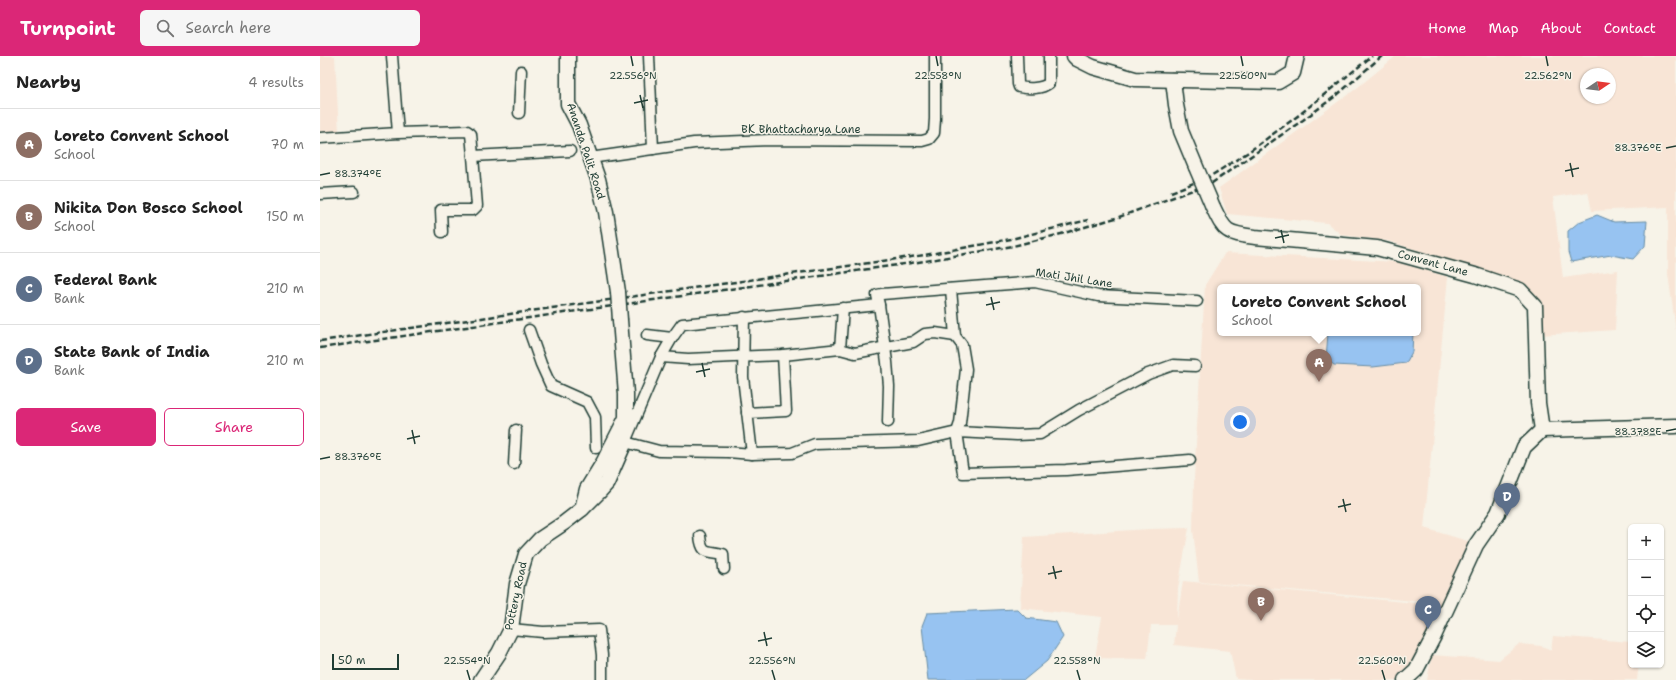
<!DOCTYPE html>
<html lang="en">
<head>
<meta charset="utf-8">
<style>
	:root { --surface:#fff; --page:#f6f6f6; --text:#222; --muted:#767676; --line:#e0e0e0; --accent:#db2777 }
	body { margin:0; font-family:"Shantell Sans",sans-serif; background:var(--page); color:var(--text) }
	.controls { position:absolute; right:12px; bottom:12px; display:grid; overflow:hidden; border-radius:6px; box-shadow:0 1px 3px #0004 }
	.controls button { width:36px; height:36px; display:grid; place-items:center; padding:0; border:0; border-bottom:1px solid var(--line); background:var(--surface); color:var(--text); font:20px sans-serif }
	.compass { position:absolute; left:1260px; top:12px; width:36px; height:36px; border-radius:50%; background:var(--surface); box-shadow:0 1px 3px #0004; rotate:77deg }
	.scale { position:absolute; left:12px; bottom:10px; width:67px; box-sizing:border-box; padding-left:4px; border:2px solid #1f3d34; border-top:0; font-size:11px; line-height:14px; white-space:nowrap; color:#1f3d34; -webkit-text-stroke:3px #f7f3e8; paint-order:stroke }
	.you { position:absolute; left:920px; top:366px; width:14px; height:14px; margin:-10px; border:3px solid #fff; border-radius:50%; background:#1a73e8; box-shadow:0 0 0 6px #1a73e833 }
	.badge { display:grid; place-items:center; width:26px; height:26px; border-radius:50%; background:var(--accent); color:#fff; font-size:13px; font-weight:700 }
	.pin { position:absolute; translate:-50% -33px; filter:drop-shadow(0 1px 2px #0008) }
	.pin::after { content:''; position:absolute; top:21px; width:14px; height:12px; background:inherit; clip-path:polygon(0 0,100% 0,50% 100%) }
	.popup { position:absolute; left:897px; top:228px; width:204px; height:52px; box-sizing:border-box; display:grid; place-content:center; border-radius:6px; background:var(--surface); filter:drop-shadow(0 1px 3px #0005); font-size:13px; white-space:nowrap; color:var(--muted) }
	.popup b { font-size:15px; color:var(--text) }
	.popup::after { content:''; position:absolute; left:50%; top:100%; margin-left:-8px; border:8px solid transparent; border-top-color:var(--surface) }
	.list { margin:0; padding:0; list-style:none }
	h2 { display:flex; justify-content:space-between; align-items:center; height:52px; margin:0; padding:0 16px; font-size:17px }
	h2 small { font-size:13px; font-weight:400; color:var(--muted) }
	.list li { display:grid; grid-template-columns:26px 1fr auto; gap:12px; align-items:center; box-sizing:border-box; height:72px; padding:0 16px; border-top:1px solid var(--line) }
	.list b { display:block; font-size:15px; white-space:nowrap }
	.list p { margin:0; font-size:13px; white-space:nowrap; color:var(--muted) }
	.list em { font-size:13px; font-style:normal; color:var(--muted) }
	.actions { display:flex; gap:8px; padding:12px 16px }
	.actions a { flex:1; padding:9px 0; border:1px solid var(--accent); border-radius:6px; text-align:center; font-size:14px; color:var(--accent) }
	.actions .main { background:var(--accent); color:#fff }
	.icon { flex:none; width:22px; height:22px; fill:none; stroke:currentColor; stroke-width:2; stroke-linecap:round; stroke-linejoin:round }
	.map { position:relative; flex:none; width:1356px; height:624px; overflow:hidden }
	header { display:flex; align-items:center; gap:24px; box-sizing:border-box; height:56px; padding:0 20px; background:var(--accent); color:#fff }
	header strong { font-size:19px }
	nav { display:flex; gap:22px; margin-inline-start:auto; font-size:14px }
	.search { width:280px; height:36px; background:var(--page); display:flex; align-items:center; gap:10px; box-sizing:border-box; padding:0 14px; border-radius:6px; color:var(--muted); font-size:15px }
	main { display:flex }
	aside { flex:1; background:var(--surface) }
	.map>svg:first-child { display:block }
</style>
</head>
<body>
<header>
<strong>Turnpoint</strong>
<div class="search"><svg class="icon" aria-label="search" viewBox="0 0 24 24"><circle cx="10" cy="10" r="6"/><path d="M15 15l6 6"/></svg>Search here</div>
<nav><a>Home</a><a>Map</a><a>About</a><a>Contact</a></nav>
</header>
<main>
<aside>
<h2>Nearby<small>4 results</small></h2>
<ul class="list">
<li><span class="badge" style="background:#8d6e63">A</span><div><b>Loreto Convent School</b><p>School</p></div><em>70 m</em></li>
<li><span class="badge" style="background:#8d6e63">B</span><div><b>Nikita Don Bosco School</b><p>School</p></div><em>150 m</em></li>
<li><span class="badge" style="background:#5c6f8a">C</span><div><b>Federal Bank</b><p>Bank</p></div><em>210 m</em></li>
<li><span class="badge" style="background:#5c6f8a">D</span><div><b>State Bank of India</b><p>Bank</p></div><em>210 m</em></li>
</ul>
<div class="actions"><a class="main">Save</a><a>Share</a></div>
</aside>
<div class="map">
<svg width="1356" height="624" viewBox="0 0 1356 624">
	<rect width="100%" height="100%" fill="#f7f3e8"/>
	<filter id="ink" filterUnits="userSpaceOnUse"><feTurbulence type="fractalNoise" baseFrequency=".025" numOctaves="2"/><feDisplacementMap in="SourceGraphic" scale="8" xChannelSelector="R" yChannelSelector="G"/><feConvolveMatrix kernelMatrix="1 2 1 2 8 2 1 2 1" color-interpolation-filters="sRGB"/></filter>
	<g filter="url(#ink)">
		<g fill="#f8e5d6" fill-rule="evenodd">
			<path d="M0 0H15L19 76 0 78Z"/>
			<path d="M1076 0H1356V275L1348 218V151L1272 155 1268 136 1233 141 1243 222 1298 214 1295 274 1220 279 1221 246 1196 225 1068 185 1022 179 1007 167 907 158 899 132 1037 32ZM1266 18H1290V42H1266Z"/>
			<path d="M905 197 1077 206 1128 221 1104 472 1151 486 1123 555 1106 546 879 526 873 474 874 423 885 229ZM900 231H1098V277H900Z"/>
			<path d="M869 472 858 532 857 564 863 525 1106 548 1121 556 1098 604 1079 624H933L916 623 910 595 854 589 856 569H831L827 603 775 602 782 561 700 552 704 481 829 473Z"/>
			<path d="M1233 580 1311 586V609H1319L1317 624H1107L1112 599 1179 604 1199 588 1222 590 1231 594Z"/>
		</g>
		<g fill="#97c3f1" stroke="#678da5">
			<path d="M1277 159 1294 166 1327 165 1325 190 1313 203 1291 199 1251 206 1248 196V175L1259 166Z"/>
			<path d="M1008 277H1093L1092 296 1086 307 1053 311 1014 309 1006 303Z"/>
			<path d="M697 553 706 562 736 566 743 581 727 605 704 624H608L602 570 607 557Z"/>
		</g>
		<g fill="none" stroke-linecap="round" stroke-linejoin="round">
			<defs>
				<g id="street">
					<path d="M329 0 333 93"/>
					<path d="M697 0 698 28 699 31C708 33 722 33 729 27V0"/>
					<path d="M199 57 201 15"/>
					<path d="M78 77 147 75 151 78 153 100 250 95"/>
					<path d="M0 82 78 77 72 0"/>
					<path d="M270 102 374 87 449 84 602 85 609 83 614 77 615 63V0"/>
					<path d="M0 138 34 136"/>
					<path d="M122 176 121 154H153L157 150 153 100"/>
					<path d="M631 233 635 280 642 289 646 313 640 367 637 376 643 417 746 414 870 404"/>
					<path d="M424 261 423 321 432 398"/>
					<path d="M209 274 221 308 231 330 267 346 275 361 276 392"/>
					<path d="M327 279 352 282 362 268 559 249"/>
					<path d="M352 282 341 301 305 386 339 395 408 396 432 398 472 397 495 388 598 385 637 376 697 379 720 378 759 354 828 318 853 309 875 310"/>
					<path d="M520 293 523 252"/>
					<path d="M341 301 368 303 463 299 520 293 535 297 593 286 605 278 615 277 635 280"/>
					<path d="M427 357 466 355 463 299"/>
					<path d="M568 366 569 330 567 306 559 249 557 239 562 238 715 226 778 240 877 245"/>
					<path d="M194 408 196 374"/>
					<path d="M380 480C382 499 387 494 403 498L404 513"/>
					<path d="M191 573 223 576 279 574 282 599V624"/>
				</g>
				<g id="secondary">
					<path d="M248 0V48L259 69 278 123 286 156 298 236"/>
					<path d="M754 0 757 3 773 11 815 23 958 26 973 17 977 0"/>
					<path d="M853 24 856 49 861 75 876 111"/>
					<path d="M893 151C905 177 907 177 935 181L1057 192 1155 219 1200 234 1215 250 1218 347 1222 374"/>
					<path d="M1222 374 1356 370"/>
					<path d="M262 453 267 433 283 407 306 362V338L300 264"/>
					<path d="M161 624 179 597 191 573 197 528 206 498 220 483 244 467 262 453 279 436 287 427 305 386"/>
					<path d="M1085 624 1096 614 1114 580 1156 489 1178 457 1204 391 1222 374"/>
				</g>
			</defs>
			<use href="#street" stroke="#1f3d34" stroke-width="13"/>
			<use href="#secondary" stroke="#1f3d34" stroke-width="17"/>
			<use href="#street" stroke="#f7f3e8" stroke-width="10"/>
			<use href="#secondary" stroke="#f7f3e8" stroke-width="14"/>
			<g stroke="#1f3d34" stroke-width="2.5" stroke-dasharray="6 3" stroke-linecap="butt">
				<path d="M851 136 889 121 927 97 979 59 1052 0"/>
				<path d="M0 285 605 199 691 183 768 164"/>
				<path d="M0 292 605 205 693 190 741 178 799 161 892 127 983 64 1017 39 1062 0"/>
			</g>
			<defs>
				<g id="secondary-bridge">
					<path d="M876 111 893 151"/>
					<path d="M298 236 300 264"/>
				</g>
			</defs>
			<use href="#secondary-bridge" stroke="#1f3d34" stroke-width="17" stroke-linecap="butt"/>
			<use href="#secondary-bridge" stroke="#f7f3e8" stroke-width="14"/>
		</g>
	</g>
	<path fill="none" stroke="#1f3d34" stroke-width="1.5" d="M311 0 313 10M616 0 618 10M921 0 923 10M1226 0 1228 10M320 39 323 52M314 47 328 44M1346 92 1356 90M1250 107 1253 121M1245 115 1259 112M0 119 10 117M961 174 964 187M955 182 969 179M671 241 674 254M666 249 680 246M382 307 385 321M376 316 390 313M92 374 95 388M1346 375 1356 373M87 383 100 380M0 403 10 401M1023 443 1026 456M1018 451 1031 448M733 510 736 523M728 518 742 515M444 576 447 590M438 585 452 582M147 614 150 624M452 614 455 624M757 614 760 624M1062 614 1065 624"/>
	<g text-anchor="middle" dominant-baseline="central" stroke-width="3" stroke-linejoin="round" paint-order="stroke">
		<g font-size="11" fill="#1f3d34" stroke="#f7f3e8">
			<text x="481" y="73">BK Bhattacharya Lane</text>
			<text transform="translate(266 95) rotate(72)">Ananda Palit Road</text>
			<text transform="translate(1113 207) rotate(15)">Convent Lane</text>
			<text transform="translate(754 222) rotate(9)">Mati Jhil Lane</text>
			<text transform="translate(196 540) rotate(-78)">Pottery Road</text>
		</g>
	</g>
	<g font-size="10" text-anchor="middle" fill="#1f3d34" stroke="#f7f3e8" stroke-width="3" stroke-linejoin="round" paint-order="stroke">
		<text x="313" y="23">22.556°N</text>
		<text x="618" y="23">22.558°N</text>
		<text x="923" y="23">22.560°N</text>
		<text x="1228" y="23">22.562°N</text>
		<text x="1318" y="95">88.376°E</text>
		<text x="38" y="121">88.374°E</text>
		<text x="1318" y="379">88.378°E</text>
		<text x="38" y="404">88.376°E</text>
		<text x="147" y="608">22.554°N</text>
		<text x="452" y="608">22.556°N</text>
		<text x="757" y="608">22.558°N</text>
		<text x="1062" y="608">22.560°N</text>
	</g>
</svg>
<div class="controls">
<button>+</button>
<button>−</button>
<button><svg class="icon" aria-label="locate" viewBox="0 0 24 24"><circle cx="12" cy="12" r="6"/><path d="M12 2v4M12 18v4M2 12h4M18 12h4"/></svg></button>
<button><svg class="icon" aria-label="layers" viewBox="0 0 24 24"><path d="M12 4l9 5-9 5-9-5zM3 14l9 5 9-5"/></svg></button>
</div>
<svg class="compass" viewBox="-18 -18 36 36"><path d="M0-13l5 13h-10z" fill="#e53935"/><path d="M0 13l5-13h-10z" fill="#767676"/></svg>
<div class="scale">50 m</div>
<div class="you"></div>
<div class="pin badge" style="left:999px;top:326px;background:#8d6e63">A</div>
<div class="popup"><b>Loreto Convent School</b>School</div>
<div class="pin badge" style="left:941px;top:565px;background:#8d6e63">B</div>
<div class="pin badge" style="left:1108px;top:573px;background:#5c6f8a">C</div>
<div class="pin badge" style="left:1187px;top:460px;background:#5c6f8a">D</div>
</div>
</main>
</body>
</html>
